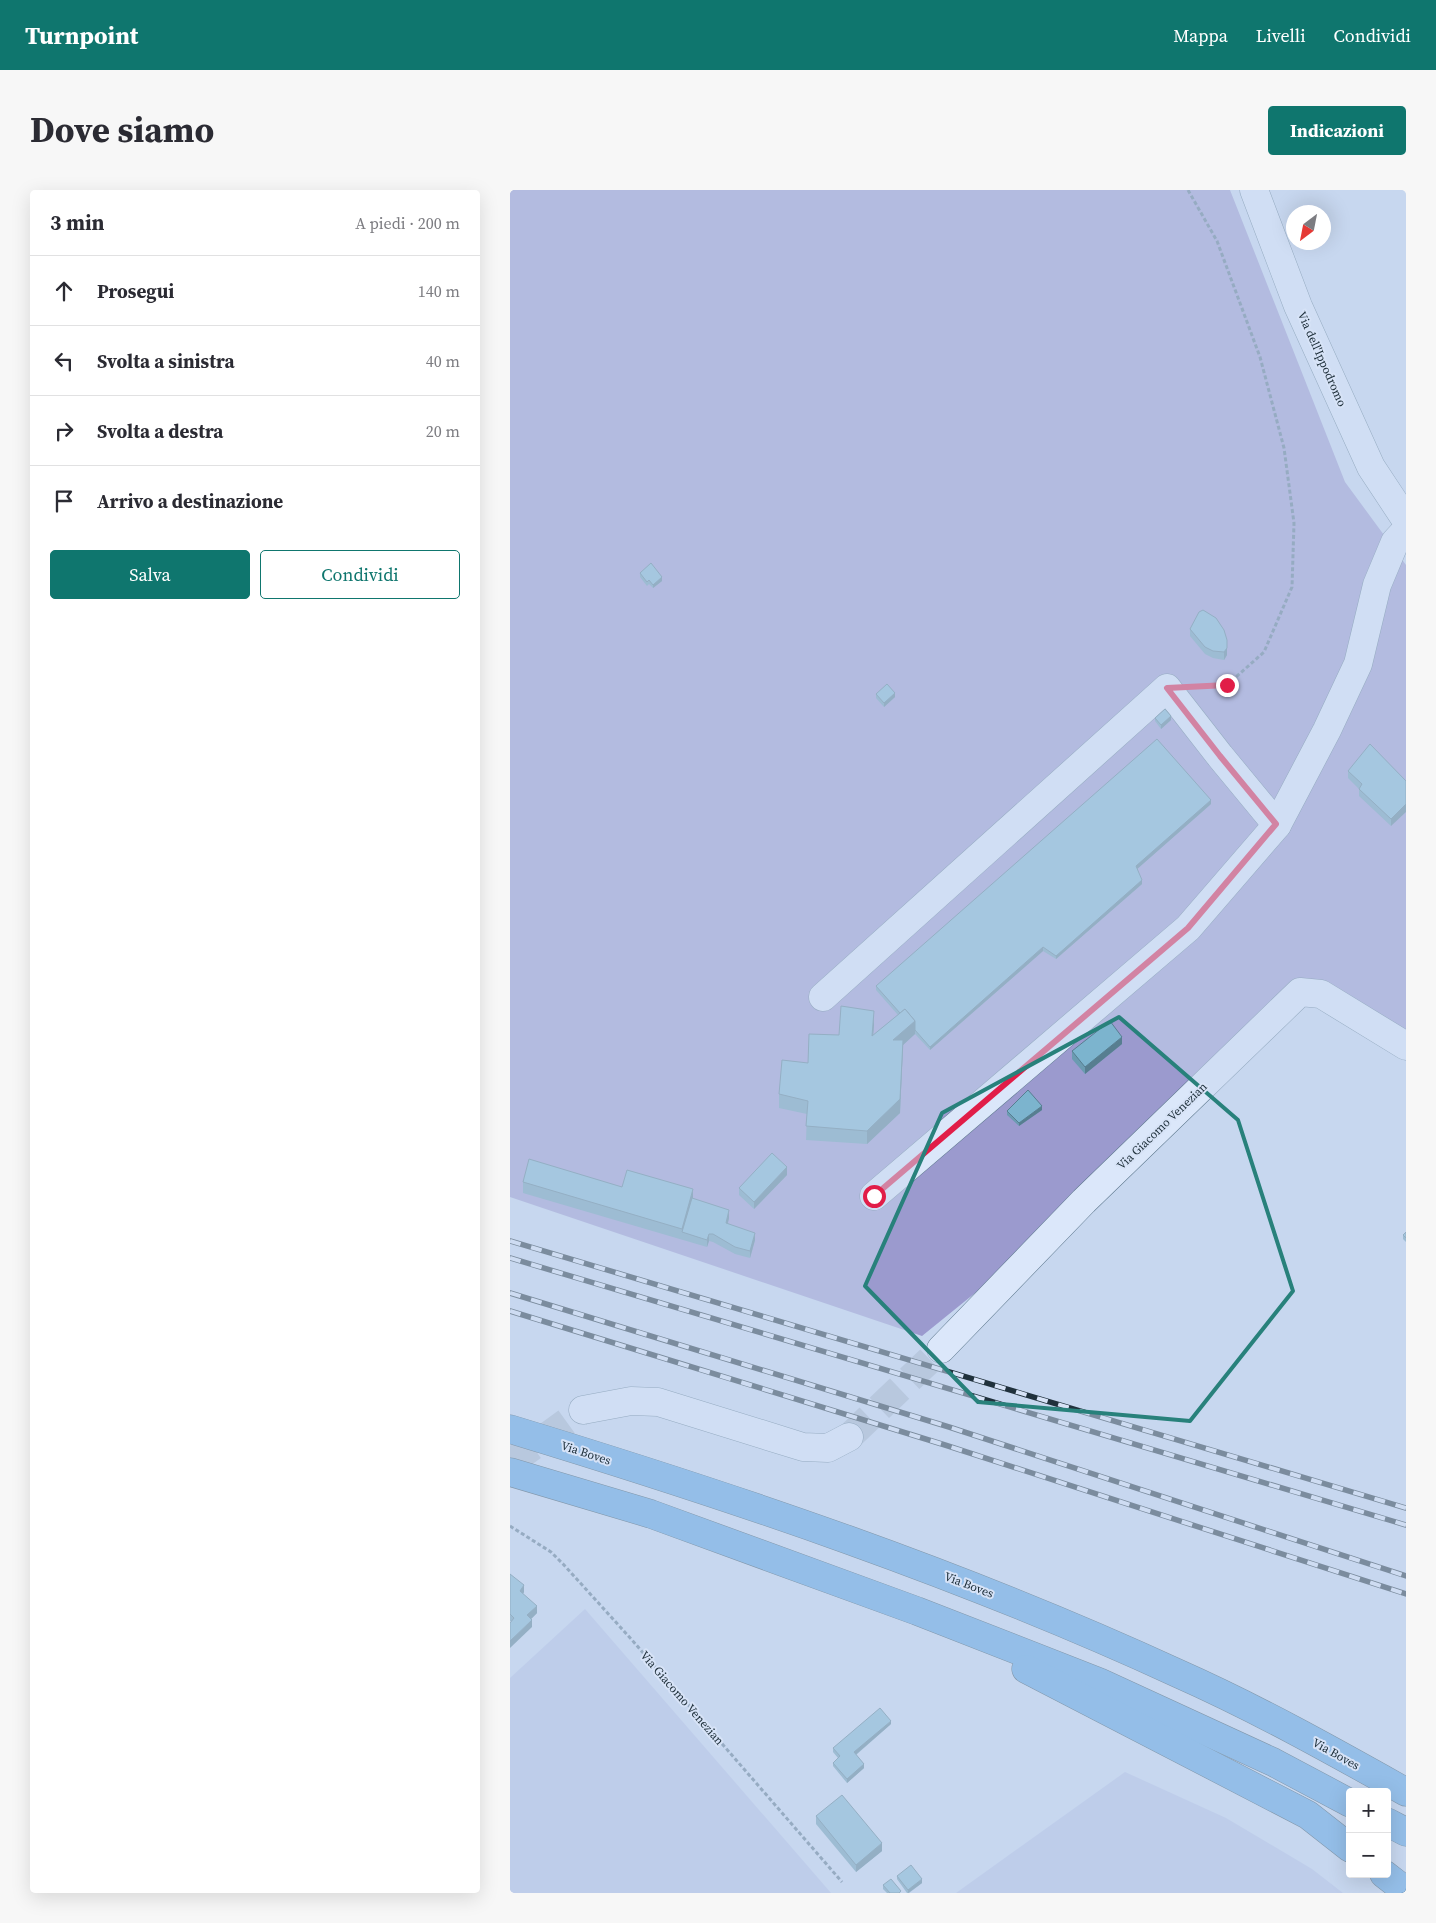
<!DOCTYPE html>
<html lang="it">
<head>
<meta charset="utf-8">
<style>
	:root { --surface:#fff; --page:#f7f7f7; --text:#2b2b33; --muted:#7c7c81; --line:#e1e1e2; --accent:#0f766e }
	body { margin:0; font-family:"Source Serif 4",serif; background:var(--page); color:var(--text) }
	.controls { position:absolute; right:15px; bottom:15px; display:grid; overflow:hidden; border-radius:5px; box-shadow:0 5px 20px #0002 }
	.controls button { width:45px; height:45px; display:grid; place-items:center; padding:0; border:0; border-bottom:1px solid var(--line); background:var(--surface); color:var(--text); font:25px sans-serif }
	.compass { position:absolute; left:776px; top:15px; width:45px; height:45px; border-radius:50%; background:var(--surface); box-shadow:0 5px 20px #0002; rotate:212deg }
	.stop { position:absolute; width:15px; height:15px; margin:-11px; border:4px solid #e11d48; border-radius:50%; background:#fff }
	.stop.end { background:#e11d48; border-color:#fff; box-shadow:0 1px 5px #0008 }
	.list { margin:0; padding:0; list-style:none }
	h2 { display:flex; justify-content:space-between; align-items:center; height:65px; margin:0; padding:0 20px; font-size:21px }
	h2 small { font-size:16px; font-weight:400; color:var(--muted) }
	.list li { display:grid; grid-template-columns:32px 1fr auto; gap:15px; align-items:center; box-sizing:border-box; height:70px; padding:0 20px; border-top:1px solid var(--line) }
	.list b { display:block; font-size:19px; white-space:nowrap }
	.list em { font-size:16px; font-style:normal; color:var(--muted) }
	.actions { display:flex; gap:10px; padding:15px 20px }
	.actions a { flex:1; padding:11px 0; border:1px solid var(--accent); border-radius:5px; text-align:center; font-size:18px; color:var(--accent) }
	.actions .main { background:var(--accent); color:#fff }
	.icon { flex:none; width:28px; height:28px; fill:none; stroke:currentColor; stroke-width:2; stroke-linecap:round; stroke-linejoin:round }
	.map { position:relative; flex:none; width:896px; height:1703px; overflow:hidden; border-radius:5px }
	header { display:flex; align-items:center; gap:30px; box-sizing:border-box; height:70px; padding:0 25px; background:var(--accent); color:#fff }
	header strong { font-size:24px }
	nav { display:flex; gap:28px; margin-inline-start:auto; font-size:18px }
	.intro { display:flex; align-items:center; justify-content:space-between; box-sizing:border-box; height:120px; padding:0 30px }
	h1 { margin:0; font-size:35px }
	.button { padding:12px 22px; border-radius:5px; background:var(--accent); color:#fff; font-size:18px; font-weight:700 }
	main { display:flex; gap:30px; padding:0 30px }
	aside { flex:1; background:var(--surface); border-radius:5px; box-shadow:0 5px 20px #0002 }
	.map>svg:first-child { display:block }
</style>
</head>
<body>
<header>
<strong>Turnpoint</strong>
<nav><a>Mappa</a><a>Livelli</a><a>Condividi</a></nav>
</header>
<div class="intro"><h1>Dove siamo</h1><a class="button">Indicazioni</a></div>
<main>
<aside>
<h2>3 min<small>A piedi · 200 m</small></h2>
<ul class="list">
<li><svg class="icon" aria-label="ahead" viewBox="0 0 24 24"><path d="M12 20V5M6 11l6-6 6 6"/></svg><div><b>Prosegui</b></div><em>140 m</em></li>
<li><svg class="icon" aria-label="left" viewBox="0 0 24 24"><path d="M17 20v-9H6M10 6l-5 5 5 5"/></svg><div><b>Svolta a sinistra</b></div><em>40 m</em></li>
<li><svg class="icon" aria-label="right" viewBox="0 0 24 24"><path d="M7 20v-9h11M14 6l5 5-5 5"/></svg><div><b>Svolta a destra</b></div><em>20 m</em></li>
<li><svg class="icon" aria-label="arrive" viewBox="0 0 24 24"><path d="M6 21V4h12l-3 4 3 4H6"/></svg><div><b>Arrivo a destinazione</b></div></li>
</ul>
<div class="actions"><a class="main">Salva</a><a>Condividi</a></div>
</aside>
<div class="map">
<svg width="896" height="1703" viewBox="0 0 896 1703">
	<rect width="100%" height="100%" fill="#c7d7ef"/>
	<g fill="#b4c1e5">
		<path d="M75 1419 321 1703H0V1488Z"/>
		<path d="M615 1582 716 1628 802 1679 833 1703H446Z"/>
	</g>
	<path fill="#9b9ace" d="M0 0H720L835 292 896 375V844L817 796 623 951 544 1022 470 1099 412 1146 0 1007Z"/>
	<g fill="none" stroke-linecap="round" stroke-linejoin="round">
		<g stroke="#a6b6cb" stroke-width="28" stroke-dasharray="28 14" stroke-linecap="butt">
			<path d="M339 1247 431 1159"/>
			<path d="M0 1273 73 1220"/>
		</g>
		<defs>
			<g id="minor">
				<path d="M744 0 788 116 861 277 896 330"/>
				<path d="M313 807 657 498 710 566 767 635"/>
				<path d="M364 1006 678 738 767 635 817 540 848 474 867 395 885 352 896 340"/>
				<path d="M431 1159 574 1011 790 802 811 804 896 856"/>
				<path d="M73 1220 121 1211 148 1212 293 1257 318 1258 339 1247"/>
			</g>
			<g id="highway">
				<path d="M0 1239C227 1308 452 1384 667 1483 746 1518 821 1560 896 1602"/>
				<path d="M0 1282 141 1324 407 1421 589 1492 763 1572 840 1613"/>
				<path d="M516 1479 798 1625 840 1658"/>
				<path d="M877 1632 896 1642"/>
				<path d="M874 1684 896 1701"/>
			</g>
		</defs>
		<use href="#minor" stroke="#5c778c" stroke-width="29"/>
		<use href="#highway" stroke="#304a5a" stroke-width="29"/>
		<g stroke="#5c778c" stroke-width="3" stroke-dasharray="4 2.5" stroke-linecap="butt">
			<path d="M678 0 707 51 750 167 774 258 784 333 782 397 754 462 717 495 689 497"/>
			<path d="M0 1336 41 1362 54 1375 122 1450 332 1692"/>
		</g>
		<use href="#minor" stroke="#dbe7fa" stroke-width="28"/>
		<use href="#highway" stroke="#57a1df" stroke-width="28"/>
		<defs>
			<g id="rail">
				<path d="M0 1051 896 1318"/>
				<path d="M0 1068 896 1335"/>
				<path d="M0 1103 439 1237 896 1386"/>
				<path d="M0 1121 435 1255 896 1404"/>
			</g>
		</defs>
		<use href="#rail" stroke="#20313c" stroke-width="5.5"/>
		<use href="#rail" stroke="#d7e3f7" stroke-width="4" stroke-dasharray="11" stroke-linecap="butt"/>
	</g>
	<g fill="#6b9bb1">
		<path d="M130 383 152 391 143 398 139 394 137 396 130 387Z"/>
		<path d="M680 439 717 450V465L714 470 703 468 695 464 680 446Z"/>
		<path d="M366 504 385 507 374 517 366 508Z"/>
		<path d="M645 528 661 530 651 539 645 531Z"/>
		<path d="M838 581 896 591 881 636 849 606V599L838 588Z"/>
		<path d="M701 614 627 679 632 694 546 769 533 761 420 860 405 844 393 855 390 923 357 954 296 950 297 924 269 918V904L298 873 329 845 364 835 363 845 388 825 366 800V796Z"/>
		<path d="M612 854 575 884 562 869V861Z"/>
		<path d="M532 920 509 936 497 925V921Z"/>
		<path d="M277 985 244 1019 229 1005V998Z"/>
		<path d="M13 992 112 997 183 1008 219 1028 218 1033 245 1050 240 1068 225 1064 203 1052 199 1051 197 1057 13 1003Z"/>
		<path d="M896 1042V1052L893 1049V1045Z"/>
		<path d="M0 1384 14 1402 13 1404 27 1423 21 1429 22 1437 0 1431Z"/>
		<path d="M381 1534 346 1565 354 1578 337 1593 323 1576V1573L328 1568 323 1562V1558Z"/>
		<path d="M306 1626 372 1661 346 1682 306 1634Z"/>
		<path d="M387 1686 412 1693 399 1703H397L387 1689Z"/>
		<path d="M373 1695 391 1703H377L373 1699Z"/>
	</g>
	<g fill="#577e90">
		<path d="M152 387V391L143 398V395Z"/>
		<path d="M717 458V465L714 470V462Z"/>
		<path d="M385 503V507L374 517V513Z"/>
		<path d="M661 526V530L651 539V535Z"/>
		<path d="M701 610V614L626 680V676Z"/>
		<path d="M896 614V622L881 636V629Z"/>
		<path d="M632 690V694L546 769V766Z"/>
		<path d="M533 757V761L420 860V857Z"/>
		<path d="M364 821V835L362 860V846Z"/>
		<path d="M405 831V844L393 855 390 923 357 954V941L383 850Z"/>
		<path d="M612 847V854L575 884V877Z"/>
		<path d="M532 916V920L509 936V933Z"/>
		<path d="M277 977V985L244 1019V1012Z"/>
		<path d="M183 999V1010L172 1042V1039Z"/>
		<path d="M219 1020V1028L216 1040V1033Z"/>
		<path d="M245 1043V1050L240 1068V1061Z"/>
		<path d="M199 1044V1051L197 1057V1050Z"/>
		<path d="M14 1395V1402L10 1408V1401Z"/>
		<path d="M27 1416V1423L17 1433V1425Z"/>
		<path d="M22 1430V1437L0 1458V1451Z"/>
		<path d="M381 1531V1534L344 1566V1562Z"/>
		<path d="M354 1574V1578L337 1593V1589Z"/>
		<path d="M372 1653V1661L346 1682V1675Z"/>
		<path d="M412 1689V1693L398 1703V1700Z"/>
	</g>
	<g fill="#7cb4ce" stroke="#577e90">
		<path d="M141 373 152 387 143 395 139 390 137 392 130 383Z"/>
		<path d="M693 420 706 428 714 440 717 450V458L714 462 703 461 695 457 680 439 689 422Z"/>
		<path d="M377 494 385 503 374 513 366 504Z"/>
		<path d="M655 519 661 526 651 535 645 528Z"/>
		<path d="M647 549 701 610 626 676 632 690 546 766 533 757 420 857 405 840V831L395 819 390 823 366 796Z"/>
		<path d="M860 554 896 591V614L881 629 849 599 852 594 838 581Z"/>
		<path d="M331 816 364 821 362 846 395 819 405 831 383 850H393L390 909 357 941 296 936 298 911 269 904 272 870 298 873 299 844 329 845Z"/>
		<path d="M600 831 612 847 575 877 562 861Z"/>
		<path d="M518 900 532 916 509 933 497 921Z"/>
		<path d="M262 963 277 977 244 1012 229 998Z"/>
		<path d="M19 969 112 997 117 980 183 999 172 1039 13 992Z"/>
		<path d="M182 1008 219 1020 216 1033 245 1043 240 1061 225 1057 203 1044H199L197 1050 172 1042Z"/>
		<path d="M896 1042V1048L893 1045Z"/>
		<path d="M0 1384 14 1395 10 1401 27 1416 17 1425 22 1430 0 1451V1433L4 1428 0 1424Z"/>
		<path d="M370 1518 381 1531 344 1562 354 1574 337 1589 323 1573 330 1566 323 1558Z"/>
		<path d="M332 1605 372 1653 346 1675 306 1626Z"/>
		<path d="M401 1675 412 1689 398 1700 387 1686Z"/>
		<path d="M381 1689 391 1701 389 1703H380L373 1695Z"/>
	</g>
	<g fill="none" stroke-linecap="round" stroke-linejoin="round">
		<path stroke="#e11d48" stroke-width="6" d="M364 1006 678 738 766 634 710 566 657 498 717 495"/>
	</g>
	<path d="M0 0H896V1703H0ZM609 827 728 930 783 1101 680 1231 468 1212 355 1096 432 923Z" fill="#c7d7ef" fill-opacity=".55" fill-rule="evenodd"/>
	<path fill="none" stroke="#28817b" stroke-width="4" stroke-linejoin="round" d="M609 827 728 930 783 1101 680 1231 468 1212 355 1096 432 923Z"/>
	<g text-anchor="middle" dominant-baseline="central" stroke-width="4" stroke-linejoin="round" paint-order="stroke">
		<g font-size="12" fill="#20313c" stroke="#d7e3f7">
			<text transform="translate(812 169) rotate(66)">Via dell'Ippodromo</text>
			<text transform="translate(652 936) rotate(-44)">Via Giacomo Venezian</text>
			<text transform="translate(76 1263) rotate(18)">Via Boves</text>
			<text transform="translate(459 1395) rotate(21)">Via Boves</text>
			<text transform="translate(172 1508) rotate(49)">Via Giacomo Venezian</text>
			<text transform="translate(826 1564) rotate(29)">Via Boves</text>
		</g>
	</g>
</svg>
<div class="controls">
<button>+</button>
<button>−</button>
</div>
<svg class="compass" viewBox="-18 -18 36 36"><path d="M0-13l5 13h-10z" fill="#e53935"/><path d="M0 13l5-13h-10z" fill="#7c7c81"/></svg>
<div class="stop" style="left:364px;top:1006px"></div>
<div class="stop end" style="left:717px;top:495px"></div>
</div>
</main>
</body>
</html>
